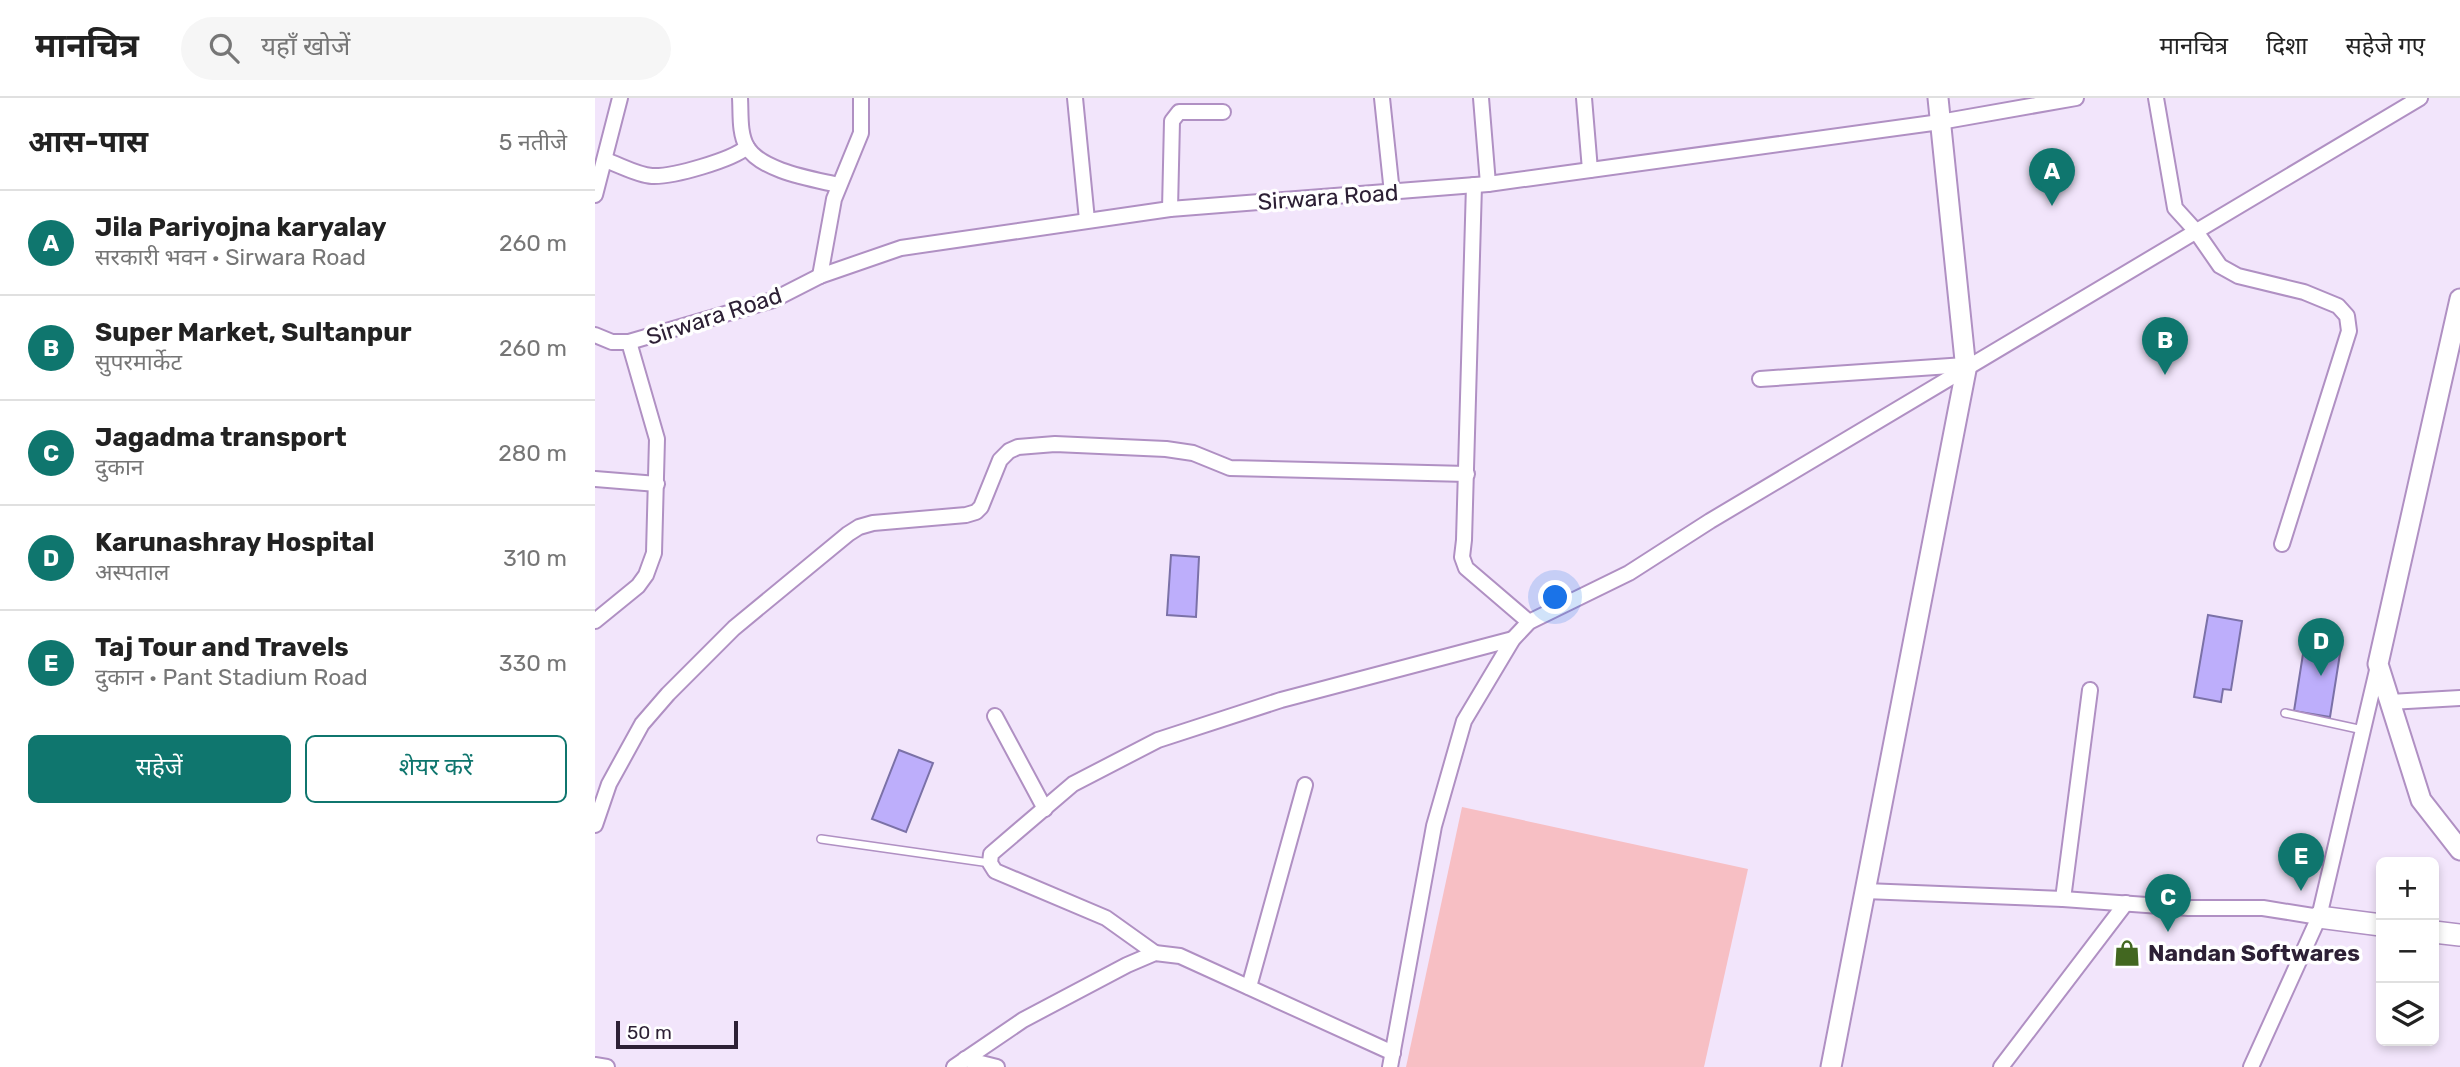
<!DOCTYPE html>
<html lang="hi">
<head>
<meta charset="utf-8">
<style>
	:root { --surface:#fff; --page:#f6f6f6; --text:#222; --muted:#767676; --line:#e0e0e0; --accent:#0f766e }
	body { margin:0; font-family:Rubik,"Noto Sans Devanagari",sans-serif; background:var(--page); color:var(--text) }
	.controls { position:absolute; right:21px; bottom:21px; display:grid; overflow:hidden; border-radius:10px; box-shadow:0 4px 10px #0003 }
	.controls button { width:63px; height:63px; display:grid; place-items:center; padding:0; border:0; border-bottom:2px solid var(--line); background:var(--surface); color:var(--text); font:35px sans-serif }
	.scale { position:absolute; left:21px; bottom:18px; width:122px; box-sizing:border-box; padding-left:7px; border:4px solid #2d2035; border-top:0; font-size:19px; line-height:24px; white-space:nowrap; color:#2d2035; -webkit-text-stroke:5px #fff; paint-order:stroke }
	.you { position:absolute; left:961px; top:500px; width:24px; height:24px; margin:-18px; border:5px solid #fff; border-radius:50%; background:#1a73e8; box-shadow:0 0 0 10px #1a73e833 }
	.badge { display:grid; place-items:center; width:46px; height:46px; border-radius:50%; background:var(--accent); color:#fff; font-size:23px; font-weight:700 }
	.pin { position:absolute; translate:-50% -58px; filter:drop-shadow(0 2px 4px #0008) }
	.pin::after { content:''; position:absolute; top:37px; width:24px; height:21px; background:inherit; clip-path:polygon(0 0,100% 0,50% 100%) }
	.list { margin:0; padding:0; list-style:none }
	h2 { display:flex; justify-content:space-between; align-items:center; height:91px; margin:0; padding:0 28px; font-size:30px }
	h2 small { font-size:23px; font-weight:400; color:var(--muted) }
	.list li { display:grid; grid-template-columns:46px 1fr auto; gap:21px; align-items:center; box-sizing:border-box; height:105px; padding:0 28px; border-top:2px solid var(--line) }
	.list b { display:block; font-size:26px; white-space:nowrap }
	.list p { margin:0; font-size:23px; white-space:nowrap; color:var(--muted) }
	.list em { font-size:23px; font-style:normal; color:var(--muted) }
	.actions { display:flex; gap:14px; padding:21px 28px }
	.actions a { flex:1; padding:16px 0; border:2px solid var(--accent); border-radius:10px; text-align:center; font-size:24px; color:var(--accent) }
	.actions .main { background:var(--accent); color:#fff }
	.icon { flex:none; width:38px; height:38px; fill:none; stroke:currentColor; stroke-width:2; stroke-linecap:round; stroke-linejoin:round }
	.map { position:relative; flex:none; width:1865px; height:969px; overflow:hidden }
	header { display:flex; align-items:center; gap:42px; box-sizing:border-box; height:98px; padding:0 35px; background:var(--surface); border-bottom:2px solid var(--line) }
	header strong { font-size:33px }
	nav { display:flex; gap:38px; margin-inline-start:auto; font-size:24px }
	.search { width:490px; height:63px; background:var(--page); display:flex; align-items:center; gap:18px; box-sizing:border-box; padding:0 24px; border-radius:38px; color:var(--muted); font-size:26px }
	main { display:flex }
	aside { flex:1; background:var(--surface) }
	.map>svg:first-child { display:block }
</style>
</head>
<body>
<header>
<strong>मानचित्र</strong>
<div class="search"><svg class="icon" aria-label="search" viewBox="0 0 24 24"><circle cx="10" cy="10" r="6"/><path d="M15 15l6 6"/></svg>यहाँ खोजें</div>
<nav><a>मानचित्र</a><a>दिशा</a><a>सहेजे गए</a></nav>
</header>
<main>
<aside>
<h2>आस-पास<small>5 नतीजे</small></h2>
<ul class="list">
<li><span class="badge">A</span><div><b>Jila Pariyojna karyalay</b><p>सरकारी भवन · Sirwara Road</p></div><em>260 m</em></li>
<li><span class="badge">B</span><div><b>Super Market, Sultanpur</b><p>सुपरमार्केट</p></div><em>260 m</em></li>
<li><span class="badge">C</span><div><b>Jagadma transport</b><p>दुकान</p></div><em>280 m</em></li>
<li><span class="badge">D</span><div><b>Karunashray Hospital</b><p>अस्पताल</p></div><em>310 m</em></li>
<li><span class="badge">E</span><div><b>Taj Tour and Travels</b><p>दुकान · Pant Stadium Road</p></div><em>330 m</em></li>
</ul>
<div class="actions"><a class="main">सहेजें</a><a>शेयर करें</a></div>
</aside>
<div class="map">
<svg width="1865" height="969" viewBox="0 0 1865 969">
	<rect width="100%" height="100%" fill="#f2e5fb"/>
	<path fill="#f7bfc4" d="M867 709 1153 771 1109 969H811Z"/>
	<g fill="#bdaefb" stroke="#7b71a7" stroke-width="2">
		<path d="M576 457 604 459 601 519 572 517Z"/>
		<path d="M1613 517 1647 523 1636 592 1628 591 1626 604 1599 599Z"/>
		<path d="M1711 537 1747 543 1735 619 1699 613Z"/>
		<path d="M304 652 338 665 311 734 277 721Z"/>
	</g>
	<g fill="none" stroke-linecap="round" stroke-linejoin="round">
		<defs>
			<g id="service">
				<path d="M1690 615 1768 632"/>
				<path d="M226 741 395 765"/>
			</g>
			<g id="minor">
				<path d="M145 0C146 16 144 35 152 49 166 73 218 81 243 87"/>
				<path d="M480 0 492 122"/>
				<path d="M787 0 797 95"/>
				<path d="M886 0 893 86"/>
				<path d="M989 0 995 72"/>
				<path d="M1561 0 1580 110 1600 132 1625 168 1643 178 1709 194 1743 208 1752 218 1754 233 1687 446"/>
				<path d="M10 62C25 67 42 77 57 78 78 79 137 62 152 49"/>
				<path d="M879 87 869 442 867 459 871 470 934 524"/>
				<path d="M0 97 25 0"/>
				<path d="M575 111 577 23 584 14H628"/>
				<path d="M225 178 239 101 266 35V0"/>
				<path d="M0 237 17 244H34L178 202 225 178 306 150 575 111 893 86 1345 24 1481 0"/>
				<path d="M1165 281 1370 267"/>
				<path d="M0 381 62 386"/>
				<path d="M0 523 43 488 51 477 59 455 62 341 34 244"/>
				<path d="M1795 604 1865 600"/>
				<path d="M400 618 450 711"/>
				<path d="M0 727 14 686 47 626 73 596 139 530 253 436 264 429 278 425 371 417 381 414 386 409 405 362 414 353 423 349 460 346 571 351 598 355 635 370 872 376"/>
				<path d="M1270 793 1468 801 1593 810H1668L1724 819"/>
				<path d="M1468 801 1495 592"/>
				<path d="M560 855 511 820 400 773 395 765 396 756 478 686 563 642 686 602 918 541"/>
				<path d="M654 889 710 687"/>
				<path d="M370 961 402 969"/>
				<path d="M0 967 12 969"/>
				<path d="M359 969 428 922 532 867 560 855 585 858 798 955"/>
				<path d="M795 969 839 728 869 623 918 541 934 524 1034 475 1115 423 1825 0"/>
				<path d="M1406 969 1531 805"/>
				<path d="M1656 969 1724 819 1783 568"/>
			</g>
			<g id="tertiary">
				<path d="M1865 201 1783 566 1826 702 1865 752"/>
				<path d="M1236 969 1371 272 1343 0"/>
			</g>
			<g id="secondary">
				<path d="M1724 819 1786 827"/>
				<path d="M1839 834 1865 837"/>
			</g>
		</defs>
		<use href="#service" stroke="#b090c3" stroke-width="10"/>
		<use href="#minor" stroke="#b090c3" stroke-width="18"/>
		<use href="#tertiary" stroke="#b090c3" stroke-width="23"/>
		<use href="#secondary" stroke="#b090c3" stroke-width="24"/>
		<use href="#service" stroke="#fff" stroke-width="7"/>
		<use href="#minor" stroke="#fff" stroke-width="14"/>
		<use href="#tertiary" stroke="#fff" stroke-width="19"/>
		<use href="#secondary" stroke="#fff" stroke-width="21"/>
	</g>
	<defs>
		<symbol id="shop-bare" viewBox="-9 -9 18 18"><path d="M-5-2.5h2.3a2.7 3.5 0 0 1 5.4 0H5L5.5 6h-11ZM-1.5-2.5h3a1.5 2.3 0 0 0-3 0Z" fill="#426720" stroke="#fff" stroke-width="2.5" paint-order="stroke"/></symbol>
	</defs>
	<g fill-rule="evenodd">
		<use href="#shop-bare" x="1513" y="836" width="38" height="38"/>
	</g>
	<g text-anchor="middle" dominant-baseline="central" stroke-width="7" stroke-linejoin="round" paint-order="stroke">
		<g font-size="23" fill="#2d2035" stroke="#fff">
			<text transform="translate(733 99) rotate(-4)">Sirwara Road</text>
			<text transform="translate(119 218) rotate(-18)">Sirwara Road</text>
		</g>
		<g font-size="23" font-weight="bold" fill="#2d2035" stroke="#fff" text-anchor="start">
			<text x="1553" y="855">Nandan Softwares</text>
		</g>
	</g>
</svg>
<div class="controls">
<button>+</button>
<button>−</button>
<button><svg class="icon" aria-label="layers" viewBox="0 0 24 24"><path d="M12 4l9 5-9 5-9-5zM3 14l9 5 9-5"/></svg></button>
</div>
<div class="scale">50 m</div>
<div class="you"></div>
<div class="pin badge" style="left:1457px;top:108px">A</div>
<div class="pin badge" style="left:1570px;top:277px">B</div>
<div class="pin badge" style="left:1573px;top:834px">C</div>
<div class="pin badge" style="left:1726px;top:578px">D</div>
<div class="pin badge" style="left:1706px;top:793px">E</div>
</div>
</main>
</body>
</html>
